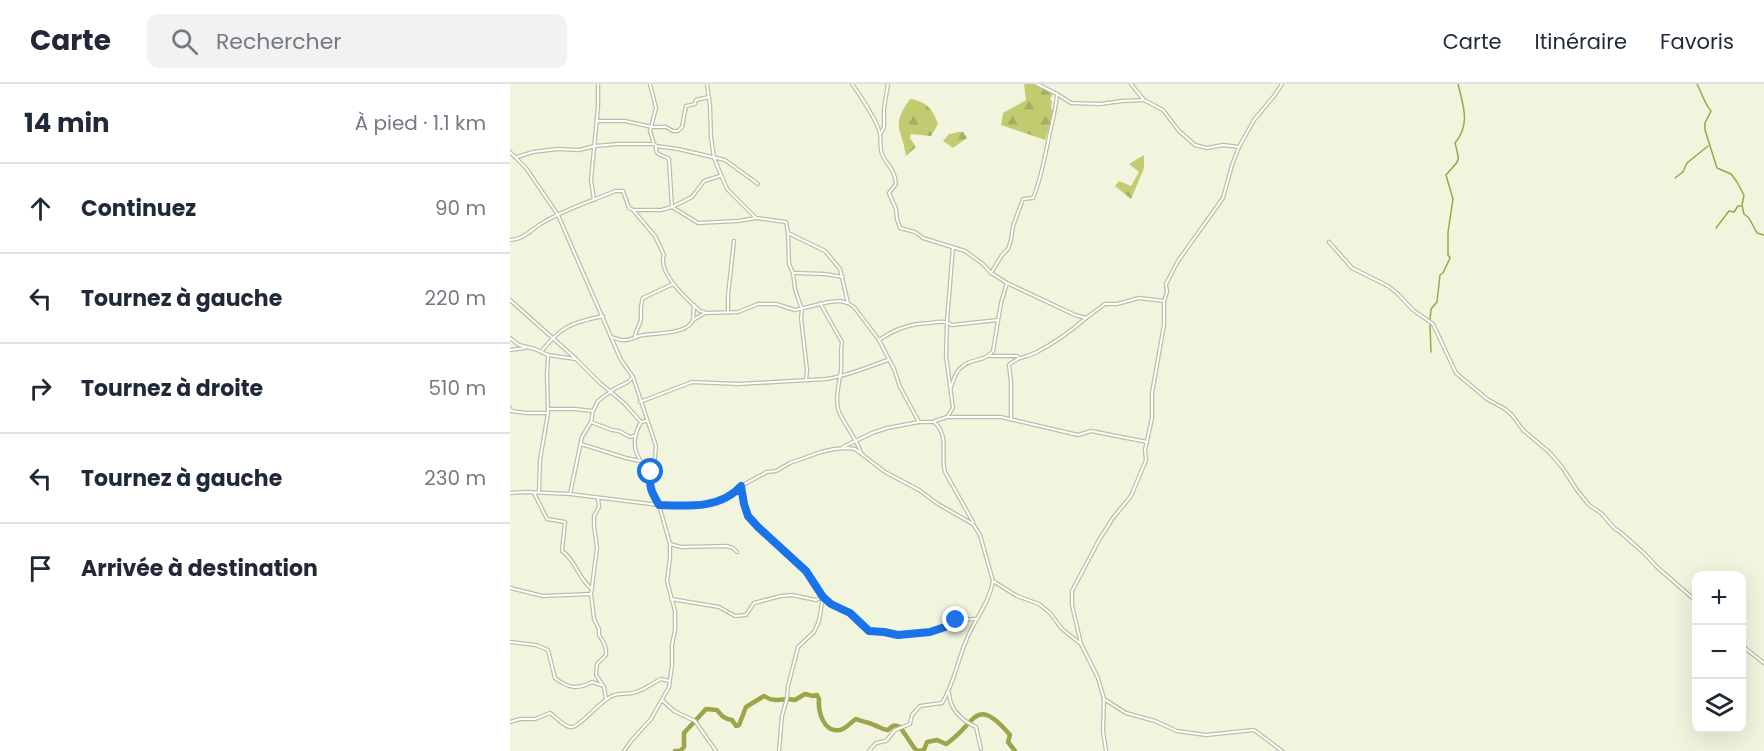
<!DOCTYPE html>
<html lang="fr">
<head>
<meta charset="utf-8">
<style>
	:root { --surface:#fff; --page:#f2f2f3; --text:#1f2937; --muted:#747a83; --line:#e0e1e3 }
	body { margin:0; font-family:Poppins,sans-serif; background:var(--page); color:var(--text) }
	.controls { position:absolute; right:18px; bottom:18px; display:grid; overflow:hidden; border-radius:12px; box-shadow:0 6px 24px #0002 }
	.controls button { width:54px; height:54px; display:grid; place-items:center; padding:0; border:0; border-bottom:2px solid var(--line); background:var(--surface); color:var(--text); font:30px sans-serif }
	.stop { position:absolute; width:18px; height:18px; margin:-14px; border:4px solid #1a73e8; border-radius:50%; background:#fff }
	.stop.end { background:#1a73e8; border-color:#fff; box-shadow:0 2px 6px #0008 }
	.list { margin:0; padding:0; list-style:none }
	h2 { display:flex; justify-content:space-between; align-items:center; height:78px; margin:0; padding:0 24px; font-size:26px }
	h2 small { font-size:20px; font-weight:400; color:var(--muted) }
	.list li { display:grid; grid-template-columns:39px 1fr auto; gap:18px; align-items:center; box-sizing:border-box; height:90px; padding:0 24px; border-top:2px solid var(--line) }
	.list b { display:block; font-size:22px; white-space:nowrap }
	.list em { font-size:20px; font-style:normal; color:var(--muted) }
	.icon { flex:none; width:33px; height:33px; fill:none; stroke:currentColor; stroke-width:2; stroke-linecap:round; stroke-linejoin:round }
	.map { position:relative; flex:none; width:1254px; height:667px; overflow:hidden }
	header { display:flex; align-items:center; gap:36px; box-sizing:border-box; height:84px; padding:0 30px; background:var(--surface); border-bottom:2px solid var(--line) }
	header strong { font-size:28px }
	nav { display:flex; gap:33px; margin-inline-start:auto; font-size:21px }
	.search { width:420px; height:54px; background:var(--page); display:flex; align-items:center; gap:15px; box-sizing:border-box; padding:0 21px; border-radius:12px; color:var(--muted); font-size:22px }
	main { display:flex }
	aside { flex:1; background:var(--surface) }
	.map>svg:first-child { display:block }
</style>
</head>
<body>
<header>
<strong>Carte</strong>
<div class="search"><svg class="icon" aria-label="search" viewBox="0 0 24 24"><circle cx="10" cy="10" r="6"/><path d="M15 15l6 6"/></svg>Rechercher</div>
<nav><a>Carte</a><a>Itinéraire</a><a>Favoris</a></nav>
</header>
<main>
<aside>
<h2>14 min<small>À pied · 1.1 km</small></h2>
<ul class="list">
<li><svg class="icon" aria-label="ahead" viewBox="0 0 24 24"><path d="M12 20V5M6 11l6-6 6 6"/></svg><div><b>Continuez</b></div><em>90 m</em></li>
<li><svg class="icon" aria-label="left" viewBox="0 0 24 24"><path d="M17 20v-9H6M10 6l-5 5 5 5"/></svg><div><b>Tournez à gauche</b></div><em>220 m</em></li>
<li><svg class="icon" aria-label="right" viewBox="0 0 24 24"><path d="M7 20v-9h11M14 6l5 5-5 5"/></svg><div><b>Tournez à droite</b></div><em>510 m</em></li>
<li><svg class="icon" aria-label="left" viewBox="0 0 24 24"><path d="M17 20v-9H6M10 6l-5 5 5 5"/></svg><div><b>Tournez à gauche</b></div><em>230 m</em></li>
<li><svg class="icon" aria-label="arrive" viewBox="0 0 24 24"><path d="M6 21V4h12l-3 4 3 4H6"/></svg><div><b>Arrivée à destination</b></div></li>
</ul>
</aside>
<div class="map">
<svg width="1254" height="667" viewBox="0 0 1254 667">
	<defs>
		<pattern id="forest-firs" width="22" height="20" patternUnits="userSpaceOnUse" patternTransform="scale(1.5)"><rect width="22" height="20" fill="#c3cb70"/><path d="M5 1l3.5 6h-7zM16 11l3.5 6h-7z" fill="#a6ad60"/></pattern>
	</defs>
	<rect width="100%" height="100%" fill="#f2f5de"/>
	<g fill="url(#forest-firs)">
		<path d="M514 0H524L543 9 540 15 542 17 541 24 544 28 535 56 491 41 493 29 516 16Z"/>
		<path d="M400 15C416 17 423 25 428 40L421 52 401 50 400 54 406 63 396 72C392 43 380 43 400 15Z"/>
		<path d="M449 48H453L457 54 443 64 433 57 439 50Z"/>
		<path d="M634 71V84L621 115 605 102 609 97 621 102 629 88 619 80Z"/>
	</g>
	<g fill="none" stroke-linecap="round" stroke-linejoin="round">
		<g stroke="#9da449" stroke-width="1.5">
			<path d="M1187 0C1192 9 1194 19 1201 27L1195 39V46L1207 84 1221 90 1227 98 1234 111 1232 121 1234 130 1239 134 1247 149 1254 151"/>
			<path d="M1165 94 1173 88 1177 79 1198 62"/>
			<path d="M1206 144 1219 127 1224 128 1228 122H1231"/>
			<path d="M920 236 921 225 927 218 930 191 933 189 940 174 938 171V148L943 115 936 91C949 75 951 81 945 59 961 40 953 21 948 0"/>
			<path d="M920 241 921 268"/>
		</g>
		<g stroke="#9da449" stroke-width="4.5">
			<path d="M165 667H170L174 663V649L196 625 207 626C212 632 214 635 222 636L226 642 229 641 236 623 254 612C266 620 274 613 285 616L295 610 303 612 307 611 309 615C308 627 313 649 330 646 336 645 341 638 346 635 353 638 358 638 364 641 370 643 371 645 378 646 382 642 384 640 390 643L405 665 408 667"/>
			<path d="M409 667 414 666 417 658 427 656 436 660C466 641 464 609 500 651L498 658 505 667"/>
		</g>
		<defs>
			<g id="minor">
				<path d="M140 0 146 24 140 47 144 60"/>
				<path d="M197 0 200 22 201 53 204 74 217 105 246 134 276 138 278 149 315 167 330 185 338 219"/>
				<path d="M342 0C350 11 365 34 369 46 372 54 369 62 372 70 377 83 384 82 386 100L379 109 386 125 387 135 390 144 405 148 413 154 455 167 473 180 481 189 497 199 565 231 576 234 595 220H607L629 214 654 217"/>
				<path d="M527 0 547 10 561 19 590 20 612 17 634 16"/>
				<path d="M621 0 634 16 653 26 669 47 685 61 697 64 713 61 729 63"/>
				<path d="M87 37H115L142 43H156L163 47H168L172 43 176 22 185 20 186 16 199 13"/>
				<path d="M371 49 374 43V24L378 0"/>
				<path d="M146 62C145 73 153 70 159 75L162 123 182 113 194 97 210 92"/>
				<path d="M0 68 16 84 48 131 111 276 123 293 146 362 144 383 140 392 139 399 141 407 149 421 160 460V474L157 497 165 527V546L162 561V581L159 603 141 635 122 656 114 667"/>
				<path d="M7 73 23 68 47 65 69 66 85 62 108 60H144L146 62 168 65 215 76 248 100"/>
				<path d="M84 116 81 96 88 23V0"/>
				<path d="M123 126 145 152 154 171C147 189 178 216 190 227L194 228"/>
				<path d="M278 149 279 180 283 189 285 205 292 226 291 234 297 286 296 296"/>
				<path d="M0 156C12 156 20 147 29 141 52 126 80 118 105 107H113L119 124 123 126H151L162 123 188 139 228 137 246 134"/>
				<path d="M819 158 842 184 878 202 887 209 903 226 923 240 946 289 977 315 995 325 1002 331 1013 346 1039 368 1052 383 1067 406 1079 421 1091 429 1105 445 1109 447 1135 470 1147 483 1186 517"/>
				<path d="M285 189 315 190 333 193"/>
				<path d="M481 189 492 171 498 165 501 156 503 142 513 115 523 114C532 93 535 71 540 48 543 35 546 23 547 10"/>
				<path d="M0 216 65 274"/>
				<path d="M310 219 332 258C330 268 332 277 331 287 329 300 324 318 330 330 337 344 346 354 351 369"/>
				<path d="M218 229V211L224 157"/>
				<path d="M183 236 184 221"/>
				<path d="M101 253C105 254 111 257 115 256 122 256 128 251 134 251 147 249 178 250 183 236L195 229 228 228 248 220H266L285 226 319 218 330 217 338 219 344 223 369 256 384 285 390 303 409 338H424C440 352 430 370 435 388L463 438"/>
				<path d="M125 253C125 246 131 241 131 234 131 226 130 222 133 214L163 200"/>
				<path d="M0 254 9 261 25 265 38 271 66 275 90 299 114 319 131 338 136 337"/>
				<path d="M369 256C385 245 399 240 419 239 428 238 434 236 442 241L488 236"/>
				<path d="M0 266 15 264"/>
				<path d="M31 268C51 242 61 239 93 232"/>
				<path d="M480 272H507L509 274"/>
				<path d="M441 303C444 295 446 286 453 282 462 274 475 278 483 267L491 219 497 199"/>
				<path d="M130 318 182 298 228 300 316 295C338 292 357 283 378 276"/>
				<path d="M0 324 1 327 16 329H37"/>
				<path d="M38 325H65L83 327"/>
				<path d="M437 333H491L568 351 581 347 637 358"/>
				<path d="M501 334V298L499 281C506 273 515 274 525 269 543 260 560 248 576 234"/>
				<path d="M425 337 437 333 443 324 436 272 437 237 443 163"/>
				<path d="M81 338 102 346 109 347 120 353 124 352"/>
				<path d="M131 338C120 357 123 373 141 388"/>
				<path d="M71 360 116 374 130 377"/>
				<path d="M333 363 362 349 377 344 409 338"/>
				<path d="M231 402 234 420 238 432 248 443 296 487 313 513 321 520 340 529 359 547 374 548 388 551 403 550 420 548 435 543 446 536 466 535"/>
				<path d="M29 408 30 376 38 329 37 291 38 271"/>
				<path d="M0 409 16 408 60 410 149 421 195 420 215 414 222 411 231 402 257 388 266 387 280 379 311 368 324 365 338 364 345 365 375 388 409 406 428 420 463 440 470 451 483 497 507 512 529 520 540 529 552 545 571 560 588 594 594 615 593 647 596 667"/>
				<path d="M24 409 37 435 55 438 52 467C66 476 68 495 82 505"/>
				<path d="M60 410 72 353 81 338 83 327 88 317 104 305 118 298 123 293"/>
				<path d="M88 414 89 423 84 432V442L87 464 81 510 84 535 89 545V551C93 557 97 563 96 571L87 580 86 591 94 603 96 615"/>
				<path d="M160 460 171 463 217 462 223 464 227 468"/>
				<path d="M0 504 33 512 81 510"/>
				<path d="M161 515 209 523 225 532 236 531 244 519 271 512 282 511 306 516 313 513 309 537 304 548 288 563 286 571 278 602 277 614 272 632 269 667"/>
				<path d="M0 558 26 561 38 566 45 594C58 604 67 606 82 598L91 601"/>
				<path d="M571 560 562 521V507L589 456 603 434 621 412 636 376 635 366 642 334V309L654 241V217L657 208 656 200 668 177 713 114 722 81 729 63 744 36 764 12 772 0"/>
				<path d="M1232 560 1236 565 1254 579"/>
				<path d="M439 609C440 626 451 636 466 643L471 665"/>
				<path d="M594 615 616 629 645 637 667 647 696 651 744 646 772 667"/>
				<path d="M152 616 164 627 185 637 206 667"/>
				<path d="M0 638 10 635H25L40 629C46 633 56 645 63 643 72 640 89 619 100 613 110 607 116 612 126 608 136 605 142 599 151 595L159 597"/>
				<path d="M359 667 366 659 376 657 385 646 400 640 402 631 410 622 432 619C444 600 447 578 456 557 464 536 479 520 483 497"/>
			</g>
		</defs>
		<use href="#minor" stroke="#bbbea8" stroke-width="4.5"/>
		<use href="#minor" stroke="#fff" stroke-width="2"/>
	</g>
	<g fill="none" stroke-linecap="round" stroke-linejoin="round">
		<path stroke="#1a73e8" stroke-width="8" d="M141 388C138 402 142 409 149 421 177 422 211 425 231 402L234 420 238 432 248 443 296 487 313 513 321 520 340 529 359 547 374 548 388 551 420 548 435 543 446 536"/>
	</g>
</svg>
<div class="controls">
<button>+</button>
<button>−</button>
<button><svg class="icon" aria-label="layers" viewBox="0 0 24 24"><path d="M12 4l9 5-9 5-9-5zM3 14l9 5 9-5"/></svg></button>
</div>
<div class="stop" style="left:141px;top:388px"></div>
<div class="stop end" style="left:446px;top:536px"></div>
</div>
</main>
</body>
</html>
